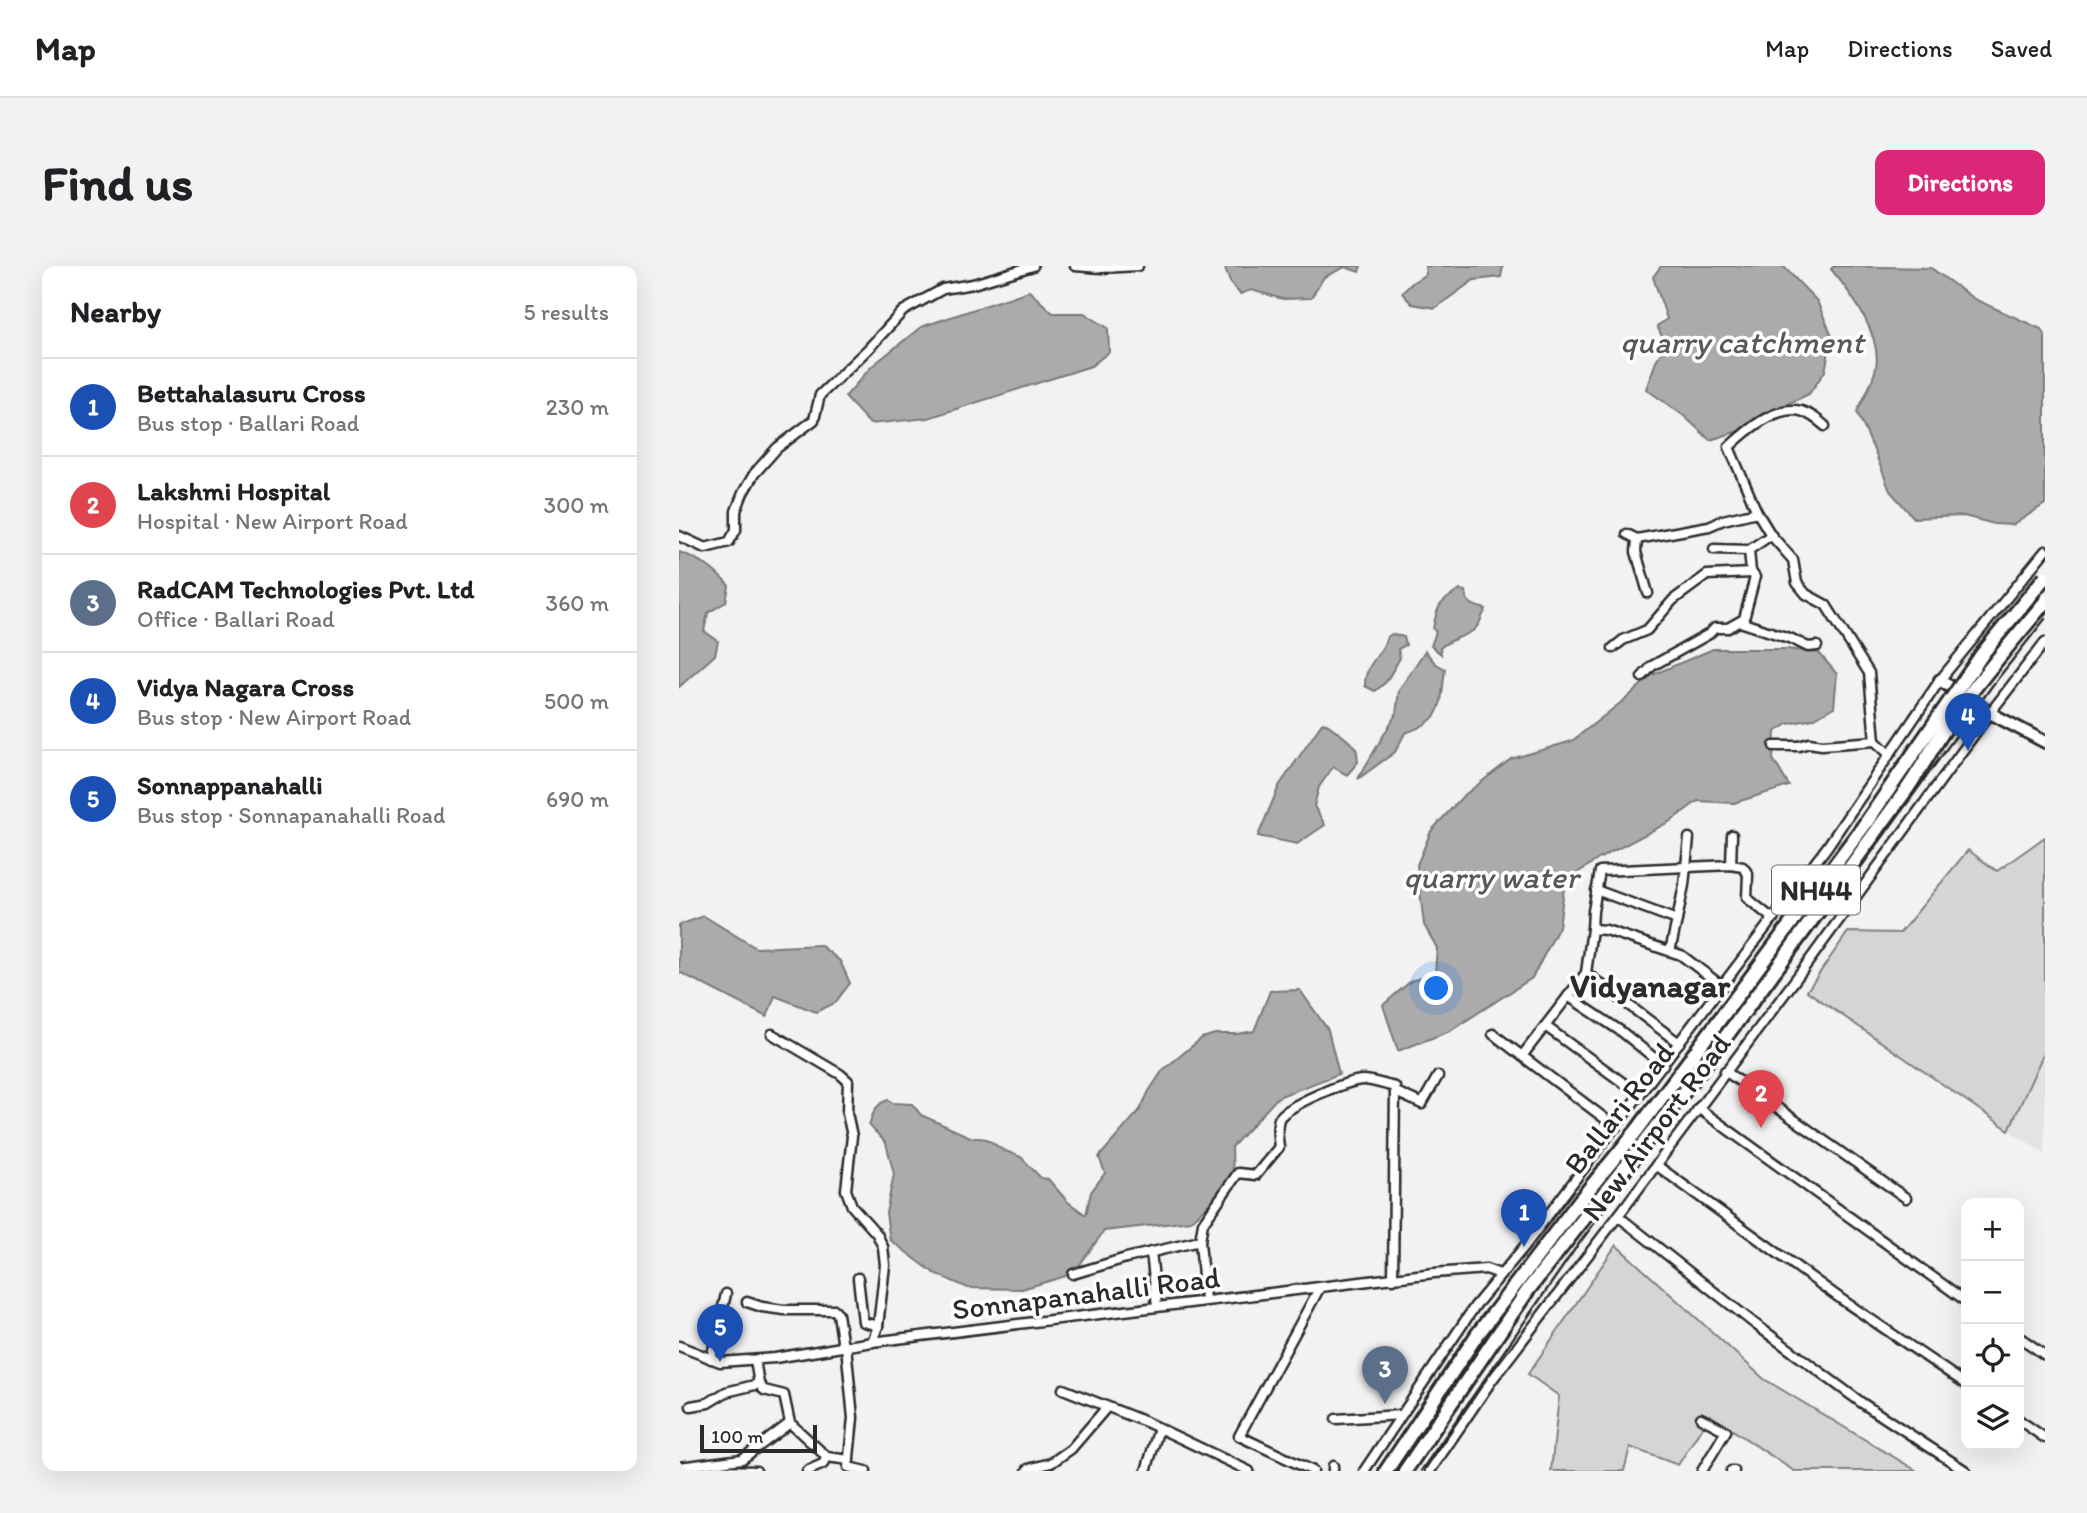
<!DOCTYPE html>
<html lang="en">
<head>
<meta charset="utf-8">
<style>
	:root { --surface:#fff; --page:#f2f2f2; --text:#202124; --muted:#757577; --line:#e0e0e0; --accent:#db2777 }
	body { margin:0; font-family:Itim,sans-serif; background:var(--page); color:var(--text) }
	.controls { position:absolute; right:21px; bottom:21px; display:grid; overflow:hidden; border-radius:14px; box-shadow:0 7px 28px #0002 }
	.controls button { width:63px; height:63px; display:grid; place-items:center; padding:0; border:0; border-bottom:2px solid var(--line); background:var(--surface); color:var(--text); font:35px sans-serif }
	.scale { position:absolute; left:21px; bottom:18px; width:117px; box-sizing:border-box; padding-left:7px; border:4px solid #2b2b2b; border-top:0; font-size:19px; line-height:24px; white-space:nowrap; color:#2b2b2b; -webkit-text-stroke:5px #fff; paint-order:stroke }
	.you { position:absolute; left:758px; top:723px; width:24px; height:24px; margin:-18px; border:5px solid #fff; border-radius:50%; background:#1a73e8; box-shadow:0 0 0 10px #1a73e833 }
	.badge { display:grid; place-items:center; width:46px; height:46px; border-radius:50%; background:var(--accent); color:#fff; font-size:23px; font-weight:700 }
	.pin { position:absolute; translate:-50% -58px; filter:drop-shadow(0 2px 4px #0008) }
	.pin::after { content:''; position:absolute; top:37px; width:24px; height:21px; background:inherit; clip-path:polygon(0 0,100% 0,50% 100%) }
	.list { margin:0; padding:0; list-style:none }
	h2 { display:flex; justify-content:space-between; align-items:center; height:91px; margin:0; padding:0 28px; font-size:30px }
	h2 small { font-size:23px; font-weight:400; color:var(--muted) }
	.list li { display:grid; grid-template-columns:46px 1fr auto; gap:21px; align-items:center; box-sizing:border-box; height:98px; padding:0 28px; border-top:2px solid var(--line) }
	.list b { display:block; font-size:26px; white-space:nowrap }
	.list p { margin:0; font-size:23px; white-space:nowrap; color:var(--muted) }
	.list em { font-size:23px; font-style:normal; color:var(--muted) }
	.icon { flex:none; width:38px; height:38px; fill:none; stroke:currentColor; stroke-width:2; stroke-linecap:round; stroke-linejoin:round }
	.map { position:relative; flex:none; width:1366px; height:1205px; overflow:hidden; border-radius:14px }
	header { display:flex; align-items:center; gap:42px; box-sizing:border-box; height:98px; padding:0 35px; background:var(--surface); border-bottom:2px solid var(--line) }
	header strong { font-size:33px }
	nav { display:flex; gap:38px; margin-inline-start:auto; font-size:24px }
	.intro { display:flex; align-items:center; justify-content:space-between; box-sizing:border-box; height:168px; padding:0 42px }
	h1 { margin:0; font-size:49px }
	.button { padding:18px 32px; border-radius:14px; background:var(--accent); color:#fff; font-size:24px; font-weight:700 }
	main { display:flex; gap:42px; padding:0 42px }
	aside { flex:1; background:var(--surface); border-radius:14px; box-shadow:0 7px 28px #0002 }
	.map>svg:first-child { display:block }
</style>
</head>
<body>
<header>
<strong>Map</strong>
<nav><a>Map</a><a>Directions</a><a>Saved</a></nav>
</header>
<div class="intro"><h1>Find us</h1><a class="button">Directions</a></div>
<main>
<aside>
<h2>Nearby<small>5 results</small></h2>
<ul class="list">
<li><span class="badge" style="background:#1a4fb4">1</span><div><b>Bettahalasuru Cross</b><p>Bus stop · Ballari Road</p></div><em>230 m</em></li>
<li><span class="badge" style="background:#e0444e">2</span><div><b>Lakshmi Hospital</b><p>Hospital · New Airport Road</p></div><em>300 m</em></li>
<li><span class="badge" style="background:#5c6f8a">3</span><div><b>RadCAM Technologies Pvt. Ltd</b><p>Office · Ballari Road</p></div><em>360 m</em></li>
<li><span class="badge" style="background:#1a4fb4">4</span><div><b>Vidya Nagara Cross</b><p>Bus stop · New Airport Road</p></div><em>500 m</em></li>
<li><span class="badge" style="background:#1a4fb4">5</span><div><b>Sonnappanahalli</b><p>Bus stop · Sonnapanahalli Road</p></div><em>690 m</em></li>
</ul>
</aside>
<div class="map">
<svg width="1366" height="1205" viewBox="0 0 1366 1205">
	<rect width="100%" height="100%" fill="#f2f2f2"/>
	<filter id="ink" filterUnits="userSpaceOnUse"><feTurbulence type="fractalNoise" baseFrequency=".0143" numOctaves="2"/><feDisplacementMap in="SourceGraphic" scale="14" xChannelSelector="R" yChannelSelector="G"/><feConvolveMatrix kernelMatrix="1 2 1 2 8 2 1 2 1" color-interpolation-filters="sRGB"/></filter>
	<g filter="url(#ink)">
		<path fill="#e3e3e3" d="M1366 784V888L1330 864Z"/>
		<g fill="#d5d5d5" stroke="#808080" stroke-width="2">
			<path d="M1366 571V784L1330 864 1128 725 1169 666 1221 667 1289 584 1318 605Z"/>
			<path d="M937 979 1085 1113 1238 1205H1115L1031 1149 999 1199 951 1181 945 1205H872L880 1130 849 1108Z"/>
		</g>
		<g fill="#ababab" stroke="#787878" stroke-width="2">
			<path d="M545 0H682L680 6 666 1 645 11 632 32 604 33 572 24 561 28 551 16Z"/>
			<path d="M746 0H824L822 11 795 14 756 42 733 38 723 27 733 17 747 8Z"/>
			<path d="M982 0H1104L1138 35 1153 70 1146 105 1130 128 1096 144 1063 164 1031 174 1005 150 967 123 978 93 987 79 978 60 988 53 974 11Z"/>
			<path d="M1155 0 1252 2 1295 33 1362 63 1366 70V238L1334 259 1315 258 1285 250 1235 252 1211 225 1195 184 1178 146C1185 132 1194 116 1197 101 1203 69 1171 26 1152 3Z"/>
			<path d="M350 25 374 47H405L429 62 430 86 412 100 249 152 191 158 166 131 192 101 242 61Z"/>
			<path d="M0 286C21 293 35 303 50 320L47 336 29 347 25 365 39 375 36 389 0 421Z"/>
			<path d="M781 324 786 325C787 338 795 340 807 343 802 351 801 361 792 366 781 372 770 374 761 382L762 388 752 380 757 366 754 363C758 340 760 336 781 324Z"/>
			<path d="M713 368 725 371 727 379 719 383 721 392 707 416 696 425 686 420C685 398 704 388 708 371Z"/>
			<path d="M1034 383H1108L1140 387 1158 408 1155 441 1134 453 1109 458 1096 466 1094 493 1110 520 1055 537 1019 535 990 556 921 592 886 615 880 661 853 712 771 765 719 785 704 739 732 715 756 707 758 682 745 659 738 599 752 565 783 531 832 493 893 475 949 431 973 409Z"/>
			<path d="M746 385 756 397 766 403C761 440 766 454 726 467L716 486 679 513 717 448 720 424Z"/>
			<path d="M644 456C649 458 675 478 677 483 679 487 678 492 679 496L668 509 654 501 640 521 635 540 646 559 618 578 579 570 600 520Z"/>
			<path d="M25 650 77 682 141 679 161 695 171 717 156 737 137 746 96 730 88 751 0 706V659Z"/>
			<path d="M621 724 649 764 660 808 599 831 553 881 554 915 512 955 425 965 394 1008 343 1023 289 1022 255 1007 211 974 207 947 215 908 207 877 190 859C194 848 196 838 209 834L214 837 233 838 242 849 291 871 308 873 324 884 342 891 362 912 369 913 389 936 407 949 412 926 426 907 420 891 461 844 470 825 484 804 501 790 523 772 536 768H558L575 765 591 725Z"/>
		</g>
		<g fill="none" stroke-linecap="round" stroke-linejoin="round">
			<defs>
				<g id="minor">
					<path d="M396 0 422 2 459 0"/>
					<path d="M1146 160C1139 154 1132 148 1122 145 1097 139 1068 164 1050 181L1078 246 1092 269 1114 294 1118 317 1127 328 1147 339 1190 407 1196 475 1208 486"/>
					<path d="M948 268 958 273 1030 260 1044 254 1078 246"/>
					<path d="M0 270 26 282 50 276 57 264V245L64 227 75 208 98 182 135 154 141 129 189 83 224 45 264 23 294 18 354 0"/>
					<path d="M958 273 957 286 969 327"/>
					<path d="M1035 283 1070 284"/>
					<path d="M1061 356 1113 373 1129 381 1138 380"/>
					<path d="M934 382 944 374 968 364 994 334 1028 309 1073 307"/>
					<path d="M963 411 973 400 1030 368 1036 362H1049L1065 353 1076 311 1072 306 1070 284 1092 269"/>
					<path d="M1095 480H1120L1130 477 1143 479 1196 475"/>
					<path d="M1052 599 1053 569"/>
					<path d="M917 624 998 654 991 685"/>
					<path d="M998 654 1005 619 1010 572"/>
					<path d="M913 663 914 645 921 605 1052 599 1064 601 1069 608 1068 632 1094 653"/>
					<path d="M907 707 1000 777"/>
					<path d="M889 730 943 766 984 799"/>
					<path d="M866 760 961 829"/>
					<path d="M93 768 161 808 169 815 168 847 173 870 167 924 173 940 198 968 204 981 206 999 199 1060 193 1076"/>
					<path d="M814 768 843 790"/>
					<path d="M1046 805 1227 932"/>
					<path d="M717 826 743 838 759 810"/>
					<path d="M1019 842 1287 1035"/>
					<path d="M937 861 843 790 907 707 913 663 927 664 1002 689 1043 720"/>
					<path d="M977 899 1162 1033 1287 1118"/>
					<path d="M939 950 1076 1058 1183 1137 1287 1205"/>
					<path d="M521 975 524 957 559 907 577 909 600 881C599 873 597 861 600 853 606 840 669 814 684 814 694 814 706 819 716 821L714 1013"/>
					<path d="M472 986 478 1040"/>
					<path d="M394 1008 447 992 521 975 526 1034"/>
					<path d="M179 1012 184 1056 199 1060"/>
					<path d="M68 1036 83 1041 105 1044H156L159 1048 164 1081"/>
					<path d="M1340 1071 1366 1089"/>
					<path d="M0 1080 41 1096 96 1092 193 1076 755 1007 807 1003 821 1008"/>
					<path d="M167 1080 174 1152 169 1201 187 1205"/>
					<path d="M32 1093 47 1028"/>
					<path d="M76 1094 80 1118 85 1124 105 1129 111 1157"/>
					<path d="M384 1123 467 1156 570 1205"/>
					<path d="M12 1140 29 1137 47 1126 80 1118"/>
					<path d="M1022 1152 1047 1165 1023 1205"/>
					<path d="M657 1153 722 1149"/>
					<path d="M1340 1154 1366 1172"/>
					<path d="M654 1200V1205"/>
					<path d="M0 1201 63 1193 111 1157 148 1191 170 1194"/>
					<path d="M42 1204 77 1205"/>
					<path d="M128 1205 144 1198 148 1191"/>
					<path d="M348 1205 349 1203 372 1197 392 1183 428 1141"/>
					<path d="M467 1205 480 1162"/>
					<path d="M634 1205 560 1170 641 1021"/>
					<path d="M685 1205 796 1040 845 981 1148 581 1261 414 1366 285"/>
					<path d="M751 1205 813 1114 939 950 1122 706 1311 447 1366 376"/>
					<path d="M1052 1205H1055"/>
				</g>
				<path id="major" d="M1261 414 1311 447 1366 476"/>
				<g id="highway">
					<path d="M707 1205 798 1069 902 933"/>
					<path d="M726 1205 849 1024 913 942"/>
				</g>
			</defs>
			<use href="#minor" stroke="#2b2b2b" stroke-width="13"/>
			<use href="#major" stroke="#2b2b2b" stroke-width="16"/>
			<use href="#highway" stroke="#2b2b2b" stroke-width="18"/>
			<use href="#minor" stroke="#fff" stroke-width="8"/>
			<use href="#major" stroke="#fff" stroke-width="10"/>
			<use href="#highway" stroke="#fff" stroke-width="12"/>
			<path stroke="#2b2b2b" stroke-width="2.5" d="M742 1205 896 983 1177 608 1313 420 1366 353"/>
			<defs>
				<g id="highway-bridge">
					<path d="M902 933 959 863 1184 561 1304 387 1366 311"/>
					<path d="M913 942C1024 807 1125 664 1228 523 1244 500 1257 475 1273 452 1302 411 1334 374 1366 336"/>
				</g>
			</defs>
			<use href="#highway-bridge" stroke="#2b2b2b" stroke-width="18" stroke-linecap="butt"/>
			<use href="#highway-bridge" stroke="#fff" stroke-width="12"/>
		</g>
	</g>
	<g text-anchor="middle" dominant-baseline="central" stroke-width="7" stroke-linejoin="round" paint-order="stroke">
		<rect fill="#fff" stroke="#6b6b6b" stroke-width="2" x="1093" y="599.5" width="88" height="49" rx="5"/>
		<g font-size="28" font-weight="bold" fill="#2b2b2b">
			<text x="1137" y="624">NH44</text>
		</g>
		<g font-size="30" fill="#2b2b2b" stroke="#fff">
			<text transform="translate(940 842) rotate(-52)">Ballari Road</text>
			<text transform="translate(977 861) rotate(-53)">New Airport Road</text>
			<text transform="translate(407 1027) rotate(-7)">Sonnapanahalli Road</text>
		</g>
		<g font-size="32" font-style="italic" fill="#585858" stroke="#fff">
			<text x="1063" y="76">quarry catchment</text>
			<text x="812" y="611">quarry water</text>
		</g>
		<g font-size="33" font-weight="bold" fill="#2b2b2b" stroke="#fff">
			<text x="971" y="719">Vidyanagar</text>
		</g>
	</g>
</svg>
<div class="controls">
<button>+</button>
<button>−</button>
<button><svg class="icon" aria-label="locate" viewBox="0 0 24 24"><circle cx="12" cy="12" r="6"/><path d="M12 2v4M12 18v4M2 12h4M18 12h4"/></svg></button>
<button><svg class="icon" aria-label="layers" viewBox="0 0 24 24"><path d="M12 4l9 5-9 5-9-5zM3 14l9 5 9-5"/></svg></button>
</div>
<div class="scale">100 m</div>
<div class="you"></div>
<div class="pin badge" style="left:845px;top:981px;background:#1a4fb4">1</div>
<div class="pin badge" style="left:1082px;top:862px;background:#e0444e">2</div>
<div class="pin badge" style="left:706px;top:1138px;background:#5c6f8a">3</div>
<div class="pin badge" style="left:1289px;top:485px;background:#1a4fb4">4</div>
<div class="pin badge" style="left:41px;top:1096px;background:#1a4fb4">5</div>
</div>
</main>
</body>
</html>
